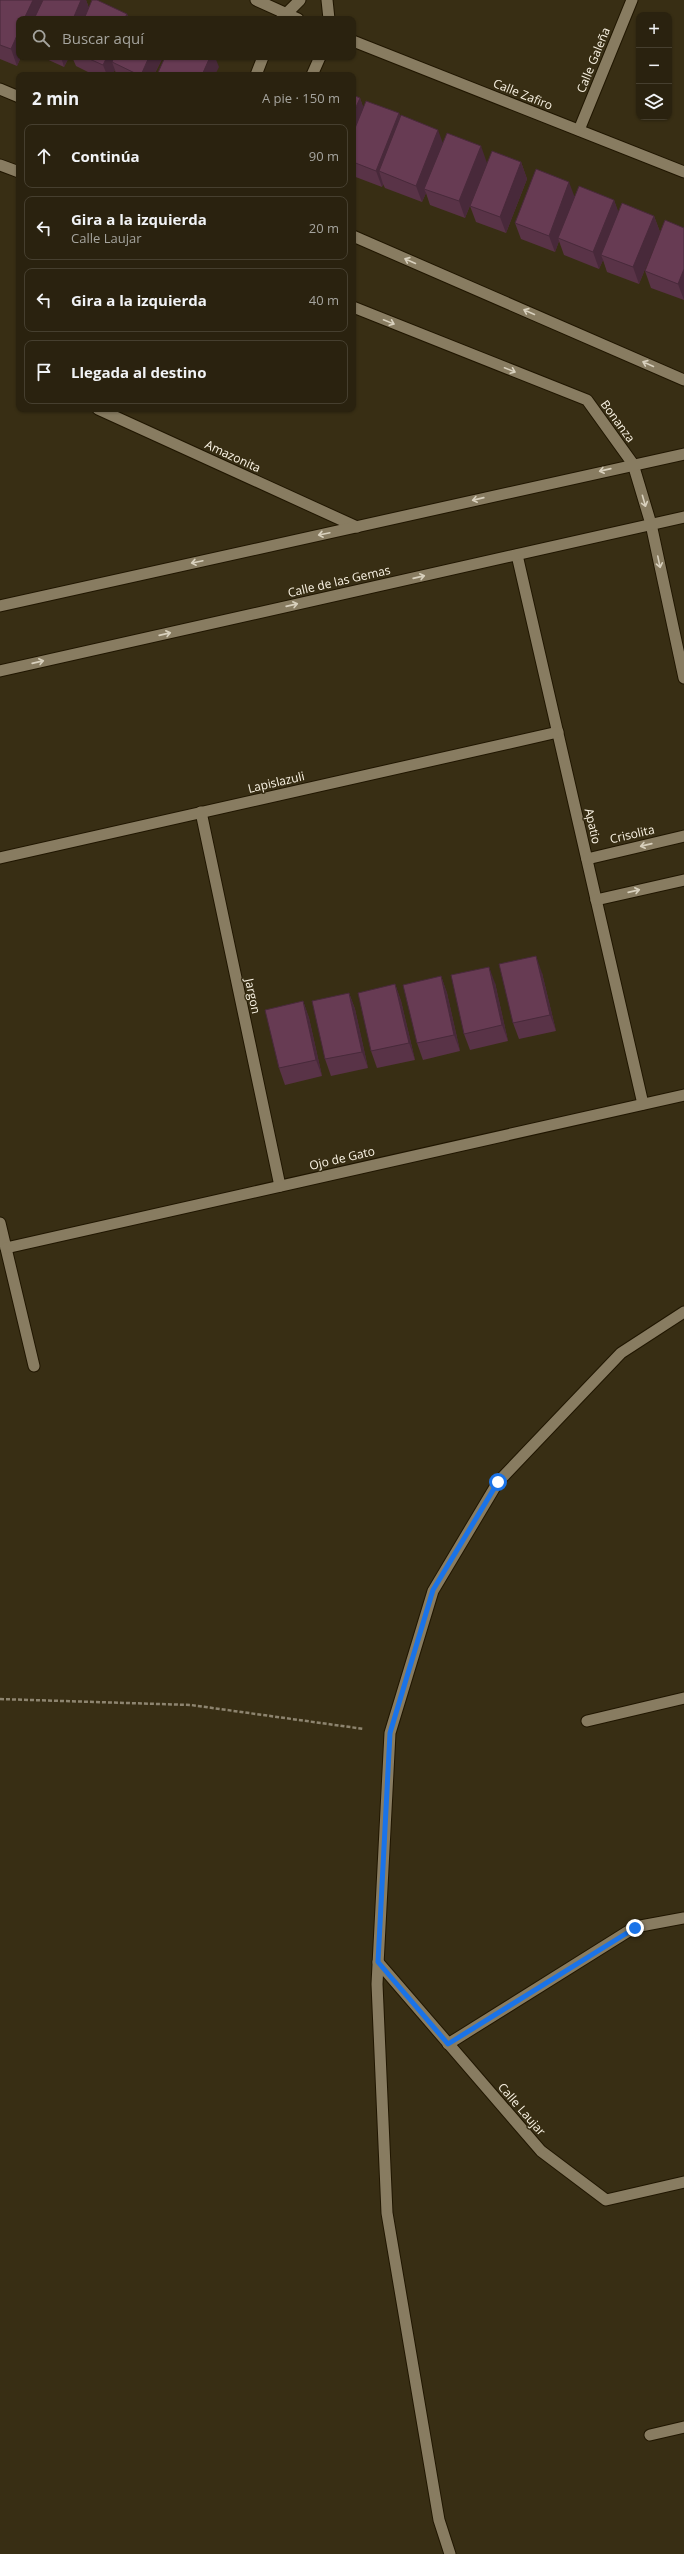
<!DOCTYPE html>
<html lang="es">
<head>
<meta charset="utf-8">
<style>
	:root { --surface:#2a220f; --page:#322a18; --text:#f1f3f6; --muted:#a5a49e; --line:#463f2f }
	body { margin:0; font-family:"Open Sans",sans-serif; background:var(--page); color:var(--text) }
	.controls { position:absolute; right:12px; top:12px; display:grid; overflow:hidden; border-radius:8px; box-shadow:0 1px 3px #0004 }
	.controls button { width:36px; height:36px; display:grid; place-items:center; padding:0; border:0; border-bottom:1px solid var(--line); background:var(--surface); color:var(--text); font:20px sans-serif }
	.stop { position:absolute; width:12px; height:12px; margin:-9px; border:3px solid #1a73e8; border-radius:50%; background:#fff }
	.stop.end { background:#1a73e8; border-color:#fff; box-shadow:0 1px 4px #0008 }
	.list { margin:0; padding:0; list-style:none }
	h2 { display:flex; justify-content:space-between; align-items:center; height:52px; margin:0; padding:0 16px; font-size:17px }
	h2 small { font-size:13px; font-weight:400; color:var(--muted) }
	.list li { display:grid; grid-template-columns:26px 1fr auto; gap:12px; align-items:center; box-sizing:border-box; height:64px; margin:0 8px 8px; padding:0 8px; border:1px solid var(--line); border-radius:8px }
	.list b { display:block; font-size:15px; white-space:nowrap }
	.list p { margin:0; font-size:13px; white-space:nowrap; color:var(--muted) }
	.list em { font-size:13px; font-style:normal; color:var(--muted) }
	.icon { flex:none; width:22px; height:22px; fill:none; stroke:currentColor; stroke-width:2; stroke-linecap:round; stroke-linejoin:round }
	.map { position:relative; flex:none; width:684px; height:2554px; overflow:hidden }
	.search { position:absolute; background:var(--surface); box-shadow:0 1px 3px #0004; left:16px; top:16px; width:340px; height:44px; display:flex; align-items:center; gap:10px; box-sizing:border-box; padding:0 14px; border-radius:8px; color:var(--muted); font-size:15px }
	.panel { position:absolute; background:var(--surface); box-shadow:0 1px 3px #0004; left:16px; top:72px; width:340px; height:340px; border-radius:8px }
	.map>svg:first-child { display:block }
</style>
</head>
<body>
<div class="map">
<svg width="684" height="2554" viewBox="0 0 684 2554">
	<rect width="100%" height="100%" fill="#382e14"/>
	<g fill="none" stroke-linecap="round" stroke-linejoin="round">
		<defs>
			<g id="minor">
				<path d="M256 0 298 19"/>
				<path d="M327 0 329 19"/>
				<path d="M282 18 300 0"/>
				<path d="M353 41 684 172"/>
				<path d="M256 75 263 57"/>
				<path d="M312 75 320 57"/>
				<path d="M0 89 19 97"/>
				<path d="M579 130 632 0"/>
				<path d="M0 165 19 172"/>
				<path d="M353 236 684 380"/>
				<path d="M353 307 587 400 633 464 651 524 684 678"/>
				<path d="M98 409 357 527"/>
				<path d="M517 555 643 1104"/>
				<path d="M201 812 280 1186"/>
				<path d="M0 858 558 732"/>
				<path d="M587 859 684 836"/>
				<path d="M596 900 684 880"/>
				<path d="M0 1223 34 1366"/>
				<path d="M6 1248 684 1095"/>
				<path d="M587 1721 684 1698"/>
				<path d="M378 1962 541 2151 606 2200 684 2182"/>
				<path d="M448 2044 635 1927 684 1918"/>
				<path d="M650 2435 684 2427"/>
			</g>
			<g id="tertiary">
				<path d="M0 606 684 454"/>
				<path d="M0 671 684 517"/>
				<path d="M450 2554 439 2520 387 2213 377 1984 390 1733 433 1591 498 1482 621 1353 684 1312"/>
			</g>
		</defs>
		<use href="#minor" stroke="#201600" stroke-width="13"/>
		<use href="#tertiary" stroke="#201600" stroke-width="13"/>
		<path stroke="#8d846f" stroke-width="2.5" stroke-dasharray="4 2" stroke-linecap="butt" d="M0 1699 191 1705 364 1729"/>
		<use href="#minor" stroke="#887c61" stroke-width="11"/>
		<use href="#tertiary" stroke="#887c61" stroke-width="11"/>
	</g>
	<g fill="#593347">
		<path d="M0 0H86L89 8 127 14 129 19H19V57H21L17 66 0 59Z"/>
		<path d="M42 57H69L64 67Z"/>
		<path d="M72 57H163L154 75H116L115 70 112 75H94L76 66Z"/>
		<path d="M353 95 360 98 363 107 399 113 400 117 443 143 487 163 465 218 430 205 426 193 422 202 385 188 383 184 382 187 353 176Z"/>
		<path d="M521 162 527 179 506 233 476 222 470 206Z"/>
		<path d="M575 196 614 200 618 212 654 216 660 232 639 284 607 272 603 260 599 269 564 255 559 241 555 252 521 239 515 223Z"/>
		<path d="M684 228V300L651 288 645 271Z"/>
		<path d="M542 973 556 1031 519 1039 513 1023Z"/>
		<path d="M441 976 447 993 460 1051 423 1060 417 1043Z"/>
		<path d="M495 983 508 1041 470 1050 464 1034Z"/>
		<path d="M395 984 401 1001 415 1060 377 1068 371 1051Z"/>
		<path d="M349 993 355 1009 368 1068 331 1076 325 1059Z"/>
		<path d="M303 1001 309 1018 322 1076 285 1085 279 1068Z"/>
	</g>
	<g fill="#48293a">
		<path d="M33 0H46L38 19H24Z"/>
		<path d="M81 0H86L90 11 86 19H73Z"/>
		<path d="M127 14 129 19H124Z"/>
		<path d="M19 31V57H21L17 66 11 49Z"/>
		<path d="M61 57H69L64 67Z"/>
		<path d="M107 57H121L112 62 115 70 112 75H107L103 65Z"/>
		<path d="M149 57H163L154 75H141Z"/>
		<path d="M210 57H215L219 67 215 75H202Z"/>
		<path d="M360 98 366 115 353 144V114Z"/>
		<path d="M399 113 405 130 379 171 383 184 382 187 376 171Z"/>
		<path d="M438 130 444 146 424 189 426 193 422 202 416 186Z"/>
		<path d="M481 146 487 163 465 218 459 201Z"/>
		<path d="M521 162 527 179 506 233 500 217Z"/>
		<path d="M569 182 575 198 558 238 559 241 555 252 549 236Z"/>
		<path d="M614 200 620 216 601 255 603 260 599 269 593 252Z"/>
		<path d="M654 216 660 232 639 284 633 267Z"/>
		<path d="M684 269V300L678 284Z"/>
		<path d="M536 956 542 973 556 1031 550 1015Z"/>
		<path d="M489 967 495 983 508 1041 502 1025Z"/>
		<path d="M441 976 447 993 460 1051 454 1035Z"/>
		<path d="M395 984 401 1001 415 1060 409 1043Z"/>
		<path d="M349 993 355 1009 368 1068 362 1052Z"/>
		<path d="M303 1001 309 1018 322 1076 316 1060Z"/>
	</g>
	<g fill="#673b53" stroke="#48293a">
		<path d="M0 0H33L24 19H19V31L11 49 0 45Z"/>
		<path d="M43 0H81L73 19H34Z"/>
		<path d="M92 0H97L127 14 124 19H84Z"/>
		<path d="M85 57H107L103 65Z"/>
		<path d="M114 57H149L141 75H139L112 62Z"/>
		<path d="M165 57H210L202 75H157Z"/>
		<path d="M353 95 360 98 353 114Z"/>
		<path d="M366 101 399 113 376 171 353 162V133Z"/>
		<path d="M401 115 438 130 416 186 379 171Z"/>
		<path d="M447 133 481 146 459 201 424 189Z"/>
		<path d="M492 151 521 162 500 217 470 206Z"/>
		<path d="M536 169 569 182 549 236 515 223Z"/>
		<path d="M579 186 614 200 593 252 558 238Z"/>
		<path d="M622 203 654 216 633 267 601 255Z"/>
		<path d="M665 220 684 228V269L678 284 645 271Z"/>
		<path d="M536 956 550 1015 513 1023 499 964Z"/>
		<path d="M489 967 502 1025 464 1034 451 975Z"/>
		<path d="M441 976 454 1035 417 1043 403 985Z"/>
		<path d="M395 984 409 1043 371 1051 358 993Z"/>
		<path d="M349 993 362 1052 325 1059 312 1001Z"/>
		<path d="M303 1001 316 1060 279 1068 265 1010Z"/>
	</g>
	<defs><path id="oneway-shaft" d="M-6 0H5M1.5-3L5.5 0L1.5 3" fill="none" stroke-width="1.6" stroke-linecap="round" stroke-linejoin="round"/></defs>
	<g stroke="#d8d0bd">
		<use href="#oneway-shaft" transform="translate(410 261) rotate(-156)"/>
		<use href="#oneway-shaft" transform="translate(529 312) rotate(-156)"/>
		<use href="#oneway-shaft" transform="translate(389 322) rotate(22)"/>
		<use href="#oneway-shaft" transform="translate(648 364) rotate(-156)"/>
		<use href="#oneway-shaft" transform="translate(510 370) rotate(22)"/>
		<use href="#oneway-shaft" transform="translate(605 470) rotate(167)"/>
		<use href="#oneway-shaft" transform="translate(478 499) rotate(167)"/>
		<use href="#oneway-shaft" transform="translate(644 501) rotate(74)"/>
		<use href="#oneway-shaft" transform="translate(324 534) rotate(168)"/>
		<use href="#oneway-shaft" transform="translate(197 562) rotate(168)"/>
		<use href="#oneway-shaft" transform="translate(659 562) rotate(78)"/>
		<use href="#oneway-shaft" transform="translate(419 577) rotate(-13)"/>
		<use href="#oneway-shaft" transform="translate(292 605) rotate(-13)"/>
		<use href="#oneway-shaft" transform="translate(165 634) rotate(-13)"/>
		<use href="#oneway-shaft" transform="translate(38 662) rotate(-13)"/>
		<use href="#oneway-shaft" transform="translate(646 845) rotate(167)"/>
		<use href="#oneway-shaft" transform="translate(634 891) rotate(-13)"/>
	</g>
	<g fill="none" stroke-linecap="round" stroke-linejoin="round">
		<path stroke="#1a73e8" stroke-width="5" d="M498 1482 433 1590 390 1733 378 1962 448 2044 635 1928"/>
	</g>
	<g text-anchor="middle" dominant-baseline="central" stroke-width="3" stroke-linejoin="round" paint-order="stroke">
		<g font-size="12" fill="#fbf4e5" stroke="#382e14">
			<text transform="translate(593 60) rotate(-68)">Calle Galeña</text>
			<text transform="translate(523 94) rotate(22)">Calle Zafiro</text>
			<text transform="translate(618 421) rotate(54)">Bonanza</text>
			<text transform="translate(233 456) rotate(25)">Amazonita</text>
			<text transform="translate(339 581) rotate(-13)">Calle de las Gemas</text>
			<text transform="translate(276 782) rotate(-13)">Lapislazuli</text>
			<text transform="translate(593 826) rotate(77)">Apatio</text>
			<text transform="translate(632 834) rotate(-13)">Crisolita</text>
			<text transform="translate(253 996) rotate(78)">Jargon</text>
			<text transform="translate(342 1158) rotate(-13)">Ojo de Gato</text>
			<text transform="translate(522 2109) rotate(49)">Calle Laujar</text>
		</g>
	</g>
</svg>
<div class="controls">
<button>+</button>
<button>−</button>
<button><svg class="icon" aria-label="layers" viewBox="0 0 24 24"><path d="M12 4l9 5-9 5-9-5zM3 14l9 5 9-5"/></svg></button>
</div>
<div class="stop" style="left:498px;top:1482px"></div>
<div class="stop end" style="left:635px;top:1928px"></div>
<div class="search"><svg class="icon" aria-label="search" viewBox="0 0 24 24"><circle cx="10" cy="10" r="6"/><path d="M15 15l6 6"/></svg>Buscar aquí</div>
<section class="panel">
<h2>2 min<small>A pie · 150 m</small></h2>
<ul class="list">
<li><svg class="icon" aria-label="ahead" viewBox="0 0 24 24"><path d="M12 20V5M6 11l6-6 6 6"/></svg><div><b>Continúa</b></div><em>90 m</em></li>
<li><svg class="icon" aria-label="left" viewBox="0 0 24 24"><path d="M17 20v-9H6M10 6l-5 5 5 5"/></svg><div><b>Gira a la izquierda</b><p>Calle Laujar</p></div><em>20 m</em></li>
<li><svg class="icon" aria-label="left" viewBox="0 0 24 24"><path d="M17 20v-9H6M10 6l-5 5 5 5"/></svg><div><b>Gira a la izquierda</b></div><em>40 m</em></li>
<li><svg class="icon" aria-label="arrive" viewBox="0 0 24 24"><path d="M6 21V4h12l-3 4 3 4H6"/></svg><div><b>Llegada al destino</b></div></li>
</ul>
</section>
</div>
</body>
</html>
